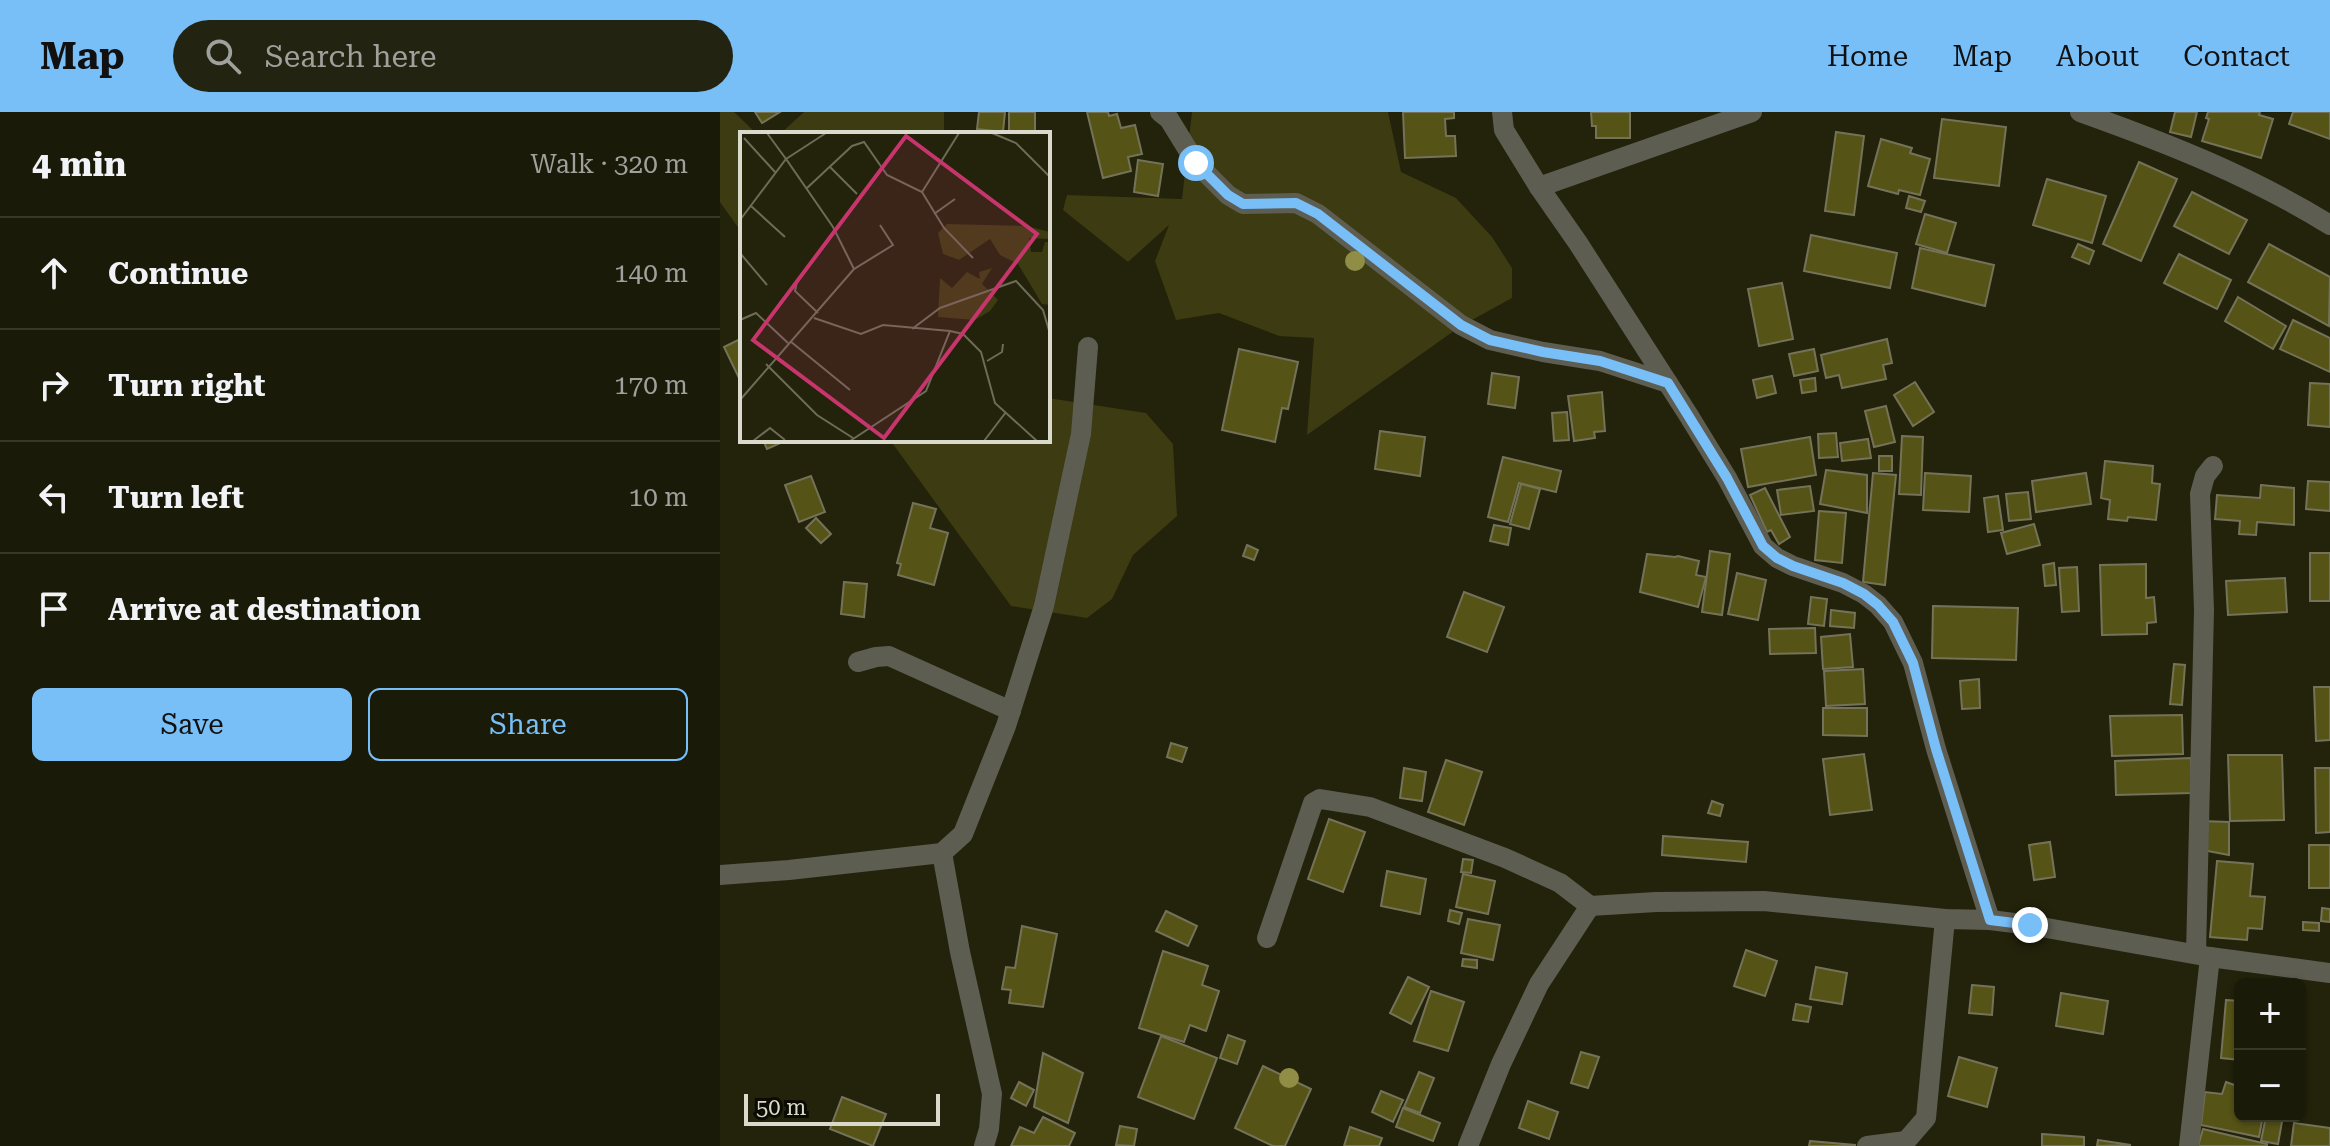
<!DOCTYPE html>
<html lang="en">
<head>
<meta charset="utf-8">
<style>
	:root { --surface:#1a1a08; --page:#232312; --text:#f1f3f6; --muted:#9fa19c; --line:#383829; --accent:#78bff8 }
	body { margin:0; font-family:"Roboto Serif",serif; background:var(--page); color:var(--text) }
	.controls { position:absolute; right:24px; bottom:24px; display:grid; overflow:hidden; border-radius:12px; box-shadow:0 2px 6px #0004 }
	.controls button { width:72px; height:72px; display:grid; place-items:center; padding:0; border:0; border-bottom:2px solid var(--line); background:var(--surface); color:var(--text); font:40px sans-serif }
	.scale { position:absolute; left:24px; bottom:20px; width:196px; box-sizing:border-box; padding-left:8px; border:4px solid #dadacc; border-top:0; font-size:22px; line-height:28px; white-space:nowrap; color:#dadacc; -webkit-text-stroke:6px #0b0b03; paint-order:stroke }
	.stop { position:absolute; width:24px; height:24px; margin:-18px; border:6px solid #78bff8; border-radius:50%; background:#fff }
	.stop.end { background:#78bff8; border-color:#fff; box-shadow:0 2px 8px #0008 }
	.list { margin:0; padding:0; list-style:none }
	h2 { display:flex; justify-content:space-between; align-items:center; height:104px; margin:0; padding:0 32px; font-size:34px }
	h2 small { font-size:26px; font-weight:400; color:var(--muted) }
	.list li { display:grid; grid-template-columns:52px 1fr auto; gap:24px; align-items:center; box-sizing:border-box; height:112px; padding:0 32px; border-top:2px solid var(--line) }
	.list b { display:block; font-size:30px; white-space:nowrap }
	.list em { font-size:26px; font-style:normal; color:var(--muted) }
	.actions { display:flex; gap:16px; padding:24px 32px }
	.actions a { flex:1; padding:18px 0; border:2px solid var(--accent); border-radius:12px; text-align:center; font-size:28px; color:var(--accent) }
	.actions .main { background:var(--accent); color:#111 }
	.icon { flex:none; width:44px; height:44px; fill:none; stroke:currentColor; stroke-width:2; stroke-linecap:round; stroke-linejoin:round }
	.map { position:relative; flex:none; width:1610px; height:1034px; overflow:hidden }
	header { display:flex; align-items:center; gap:48px; box-sizing:border-box; height:112px; padding:0 40px; background:var(--accent); color:#111 }
	header strong { font-size:38px }
	nav { display:flex; gap:44px; margin-inline-start:auto; font-size:28px }
	.search { width:560px; height:72px; background:var(--page); display:flex; align-items:center; gap:20px; box-sizing:border-box; padding:0 28px; border-radius:44px; color:var(--muted); font-size:30px }
	main { display:flex }
	aside { flex:1; background:var(--surface) }
	.map>svg:first-child { display:block }
</style>
</head>
<body>
<header>
<strong>Map</strong>
<div class="search"><svg class="icon" aria-label="search" viewBox="0 0 24 24"><circle cx="10" cy="10" r="6"/><path d="M15 15l6 6"/></svg>Search here</div>
<nav><a>Home</a><a>Map</a><a>About</a><a>Contact</a></nav>
</header>
<main>
<aside>
<h2>4 min<small>Walk · 320 m</small></h2>
<ul class="list">
<li><svg class="icon" aria-label="ahead" viewBox="0 0 24 24"><path d="M12 20V5M6 11l6-6 6 6"/></svg><div><b>Continue</b></div><em>140 m</em></li>
<li><svg class="icon" aria-label="right" viewBox="0 0 24 24"><path d="M7 20v-9h11M14 6l5 5-5 5"/></svg><div><b>Turn right</b></div><em>170 m</em></li>
<li><svg class="icon" aria-label="left" viewBox="0 0 24 24"><path d="M17 20v-9H6M10 6l-5 5 5 5"/></svg><div><b>Turn left</b></div><em>10 m</em></li>
<li><svg class="icon" aria-label="arrive" viewBox="0 0 24 24"><path d="M6 21V4h12l-3 4 3 4H6"/></svg><div><b>Arrive at destination</b></div></li>
</ul>
<div class="actions"><a class="main">Save</a><a>Share</a></div>
</aside>
<div class="map">
<svg width="1610" height="1034" viewBox="0 0 1610 1034">
	<rect width="100%" height="100%" fill="#23220a"/>
	<g fill="#3c3b11">
		<path d="M0 0H14L37 22H22V121L0 90Z"/>
		<path d="M84 0H224V22H60Z"/>
		<path d="M472 0H668L681 60 736 86 772 125 792 156V186L741 214 587 323 594 226 559 224 499 201 456 208 435 149 449 113 408 150 343 98 347 83 462 87Z"/>
		<path d="M328 286 426 301 453 332 457 404 413 443 392 487 367 506 291 494 170 328H328Z"/>
	</g>
	<g fill="#555316" stroke="#747359" stroke-width="2">
		<path d="M35 0H60L42 11Z"/>
		<path d="M259 0H285L283 20 257 17Z"/>
		<rect x="289" y="0" width="26" height="22"/>
		<path d="M367 0H388L389 4 397 2 401 16 415 13 422 42 408 45 411 59 383 66Z"/>
		<path d="M683 0H734V6L725 7 726 24H735L736 44 685 46Z"/>
		<path d="M871 0H910V26H876V14H872Z"/>
		<path d="M1455 0H1477L1471 25 1450 20Z"/>
		<path d="M1488 0H1540L1539 3 1553 7 1541 46 1482 29 1489 7 1486 6Z"/>
		<path d="M1573 0H1610V27L1569 12Z"/>
		<path d="M1222 7 1286 15 1279 74 1214 66Z"/>
		<path d="M1116 20 1144 24 1134 103 1105 99Z"/>
		<path d="M1161 27 1192 36 1190 41 1210 47 1200 83 1179 78 1178 82 1148 74Z"/>
		<path d="M418 48 443 52 438 84 414 80Z"/>
		<path d="M1419 50 1457 67 1421 149 1383 132Z"/>
		<path d="M1327 67 1386 84 1372 131 1313 113Z"/>
		<path d="M1472 80 1527 108 1509 142 1454 114Z"/>
		<path d="M1189 84 1205 89 1201 100 1186 96Z"/>
		<path d="M1205 102 1236 111 1227 141 1196 132Z"/>
		<path d="M1091 123 1177 141 1170 176 1084 159Z"/>
		<path d="M1358 132 1374 139 1369 152 1352 145Z"/>
		<path d="M1549 132 1610 165 1609 214 1528 170Z"/>
		<path d="M1200 136 1274 153 1265 194 1192 176Z"/>
		<path d="M1459 142 1511 168 1497 197 1444 171Z"/>
		<path d="M1062 171 1073 227 1039 234 1028 177Z"/>
		<path d="M1518 185 1566 214 1553 237 1505 209Z"/>
		<path d="M1573 208 1610 226V260L1560 237Z"/>
		<path d="M22 226V264L19 266 4 235Z"/>
		<path d="M1167 227 1172 251 1163 253 1166 267 1122 276 1119 263 1106 266 1101 243Z"/>
		<path d="M519 237 578 250 568 297 562 296 555 330 502 318Z"/>
		<path d="M1094 237 1098 259 1074 264 1069 242Z"/>
		<path d="M772 261 799 265 795 296 768 292Z"/>
		<path d="M1052 264 1056 281 1037 286 1033 268Z"/>
		<path d="M1095 266 1096 279 1082 281 1080 268Z"/>
		<path d="M1195 270 1214 300 1193 314 1174 283Z"/>
		<path d="M1590 271 1610 272V315L1588 313Z"/>
		<path d="M882 280 885 319 874 320 875 326 854 329 848 284Z"/>
		<path d="M1166 294 1175 330 1154 335 1145 299Z"/>
		<path d="M847 300 849 328 834 329 832 301Z"/>
		<path d="M660 319 705 325 700 364 655 357Z"/>
		<path d="M1116 321 1118 345 1099 346 1098 322Z"/>
		<path d="M1182 324 1203 325 1201 383 1179 382Z"/>
		<path d="M1090 325 1096 363 1028 375 1021 337Z"/>
		<path d="M1148 327 1151 346 1122 349 1120 331Z"/>
		<path d="M43 328H67L47 337Z"/>
		<rect x="1159" y="344" width="13" height="15"/>
		<path d="M783 345 841 359 836 380 799 371 788 410 768 405Z"/>
		<path d="M1385 349 1433 354 1432 371 1440 372 1436 408 1408 405 1407 409 1388 407 1390 388 1381 386Z"/>
		<path d="M1106 358 1147 363V401L1100 392Z"/>
		<path d="M1153 361 1176 363 1165 473 1143 470Z"/>
		<path d="M1205 361 1251 364 1249 400 1203 398Z"/>
		<path d="M1366 361 1371 392 1316 400 1312 369Z"/>
		<path d="M91 364 105 400 79 410 65 373Z"/>
		<path d="M1588 369 1610 370V399L1586 397Z"/>
		<path d="M801 372 820 377 809 417 790 412Z"/>
		<path d="M1541 373 1574 376V413L1537 410 1536 423 1519 422 1520 409 1495 407 1497 383 1540 386Z"/>
		<path d="M1090 374 1094 399 1061 403 1057 378Z"/>
		<path d="M1045 376 1070 425 1059 432 1051 418 1047 420 1030 383Z"/>
		<path d="M1308 380 1311 407 1289 409 1286 382Z"/>
		<path d="M1278 384 1283 418 1268 420 1264 386Z"/>
		<path d="M193 391 216 397 210 416 228 421 214 473 178 463 181 452 177 451Z"/>
		<path d="M1099 399 1126 401 1122 451 1095 448Z"/>
		<path d="M96 406 111 422 101 431 86 416Z"/>
		<path d="M1314 412 1320 433 1287 442 1281 421Z"/>
		<path d="M774 413 791 416 788 433 770 429Z"/>
		<path d="M527 433 538 438 534 448 523 444Z"/>
		<path d="M990 439 1010 442 1002 503 982 500Z"/>
		<rect x="1590" y="441" width="20" height="48"/>
		<path d="M927 442 955 445 958 444 979 449 976 463 986 465 978 495 920 480Z"/>
		<path d="M1334 451 1336 473 1325 474 1323 453Z"/>
		<path d="M1426 452V486L1434 485 1436 510 1427 511V522L1382 523 1380 453Z"/>
		<path d="M1357 455 1359 499 1342 500 1339 456Z"/>
		<path d="M1017 461 1046 468 1038 508 1008 502Z"/>
		<path d="M1565 466 1567 500 1508 503 1506 469Z"/>
		<path d="M124 470 147 472 144 505 121 502Z"/>
		<path d="M744 480 784 495 767 540 727 525Z"/>
		<path d="M1091 485 1107 487 1104 514 1088 512Z"/>
		<path d="M1213 494 1298 496 1296 548 1212 546Z"/>
		<path d="M1111 498 1135 501 1134 516 1110 514Z"/>
		<path d="M1095 516 1096 541 1050 542 1049 517Z"/>
		<path d="M1130 522 1133 555 1103 557 1101 525Z"/>
		<path d="M1454 552 1465 553 1462 593 1450 592Z"/>
		<path d="M1143 557 1145 592 1106 594 1104 559Z"/>
		<path d="M1259 567 1260 596 1242 597 1240 569Z"/>
		<path d="M1594 575H1610V628L1596 629Z"/>
		<path d="M1103 596H1147V624L1103 623Z"/>
		<path d="M1462 603 1463 642 1392 644 1390 604Z"/>
		<path d="M451 631 467 636 462 650 447 645Z"/>
		<path d="M1144 642 1152 698 1110 703 1103 647Z"/>
		<path d="M1508 643H1562L1564 708 1510 709Z"/>
		<path d="M1471 646 1472 681 1396 683 1395 649Z"/>
		<path d="M726 648 762 660 744 713 708 700Z"/>
		<path d="M684 656 706 660 702 689 680 686Z"/>
		<path d="M1595 656H1610V720L1596 721Z"/>
		<path d="M992 689 1003 693 1000 704 988 701Z"/>
		<path d="M609 707 645 720 623 780 588 767Z"/>
		<path d="M1481 709 1509 710V743L1482 738Z"/>
		<path d="M943 724 1028 730 1026 750 942 743Z"/>
		<path d="M1330 730 1335 765 1314 768 1309 733Z"/>
		<rect x="1589" y="733" width="21" height="43"/>
		<path d="M743 747 753 748 751 761 741 760Z"/>
		<path d="M1497 749 1533 752 1530 784 1545 785 1542 817 1528 816 1527 828 1490 825Z"/>
		<path d="M667 759 706 767 700 802 661 794Z"/>
		<path d="M743 762 775 769 768 802 736 795Z"/>
		<path d="M1602 796 1610 797V810L1601 809Z"/>
		<path d="M730 798 742 801 739 812 728 809Z"/>
		<path d="M446 799 477 814 468 834 436 819Z"/>
		<path d="M748 807 780 813 773 848 741 841Z"/>
		<path d="M1583 810 1599 811V819L1583 818Z"/>
		<path d="M302 814 337 822 323 895 289 891 291 878 282 877 286 855 295 856Z"/>
		<path d="M1026 838 1057 849 1045 884 1014 874Z"/>
		<path d="M443 839 488 854 482 873 499 879 486 919 470 913 464 930 419 916Z"/>
		<path d="M743 847 757 848V856L742 854Z"/>
		<path d="M1096 855 1127 861 1122 892 1090 887Z"/>
		<path d="M688 865 709 875 691 912 670 901Z"/>
		<path d="M1252 873 1274 875 1272 903 1249 901Z"/>
		<path d="M711 879 744 890 728 939 694 929Z"/>
		<path d="M1341 881 1388 889 1383 922 1336 914Z"/>
		<path d="M1506 888 1520 889V948L1501 946Z"/>
		<path d="M1076 892 1091 895 1088 910 1073 908Z"/>
		<path d="M508 923 525 929 517 952 500 946Z"/>
		<path d="M441 924 497 946 474 1007 418 985Z"/>
		<path d="M861 940 879 945 868 976 851 971Z"/>
		<path d="M323 941 363 961 348 1011 314 995Z"/>
		<path d="M1239 945 1277 956 1267 995 1228 984Z"/>
		<path d="M543 954 591 977 565 1034H553L515 1016Z"/>
		<path d="M699 960 714 966 700 1001 684 995Z"/>
		<path d="M299 970 314 978 306 994 291 986Z"/>
		<path d="M1506 970 1520 975V1004H1543L1539 1025 1481 1013 1485 980 1502 982Z"/>
		<path d="M661 979 683 988 673 1010 652 1000Z"/>
		<path d="M122 985 166 1002 153 1034 110 1017Z"/>
		<path d="M808 989 838 1000 829 1027 799 1016Z"/>
		<path d="M683 996 720 1011 713 1029 676 1015Z"/>
		<path d="M1546 1004H1563L1558 1032 1541 1029Z"/>
		<path d="M323 1005 355 1021 349 1034H291L300 1015 314 1021Z"/>
		<path d="M1574 1011 1610 1016V1034H1571Z"/>
		<path d="M400 1014 417 1017 414 1034 396 1033Z"/>
		<path d="M630 1015 662 1026 659 1034H624Z"/>
		<path d="M1483 1017 1547 1032V1034H1478Z"/>
		<path d="M1322 1022 1364 1025V1034H1322Z"/>
		<path d="M1378 1028 1411 1033 1377 1034Z"/>
		<path d="M1090 1029 1135 1033V1034H1089Z"/>
	</g>
	<g fill="none" stroke-linecap="round" stroke-linejoin="round">
		<g stroke="#5d5d52" stroke-width="20">
			<path d="M440 0 449 7 476 51 508 83 523 92 576 91 598 102 741 213 770 228 823 240 880 249 948 271"/>
			<path d="M782 0 784 18 819 75 1032 0"/>
			<path d="M1360 0C1447 31 1531 64 1610 113"/>
			<path d="M819 75 858 131 969 304 1007 366 1043 434 1057 446 1073 454 1123 471 1144 482 1158 493 1173 510 1193 551 1216 637 1270 808"/>
			<path d="M138 550 156 545 169 544 291 599"/>
			<path d="M222 741 240 840 272 982 269 1017 264 1034"/>
			<path d="M0 763 69 758 222 741 243 722 286 614 324 494 361 322 368 235"/>
			<path d="M870 794 936 790 1044 789 1225 807 1270 808 1310 813 1490 845 1610 861"/>
			<path d="M547 826 593 691 600 687 650 695 785 746 840 771 870 794 819 872 781 952 748 1034"/>
			<path d="M1476 842 1484 498 1480 382 1485 364 1493 354"/>
			<path d="M1147 1034 1186 1029 1206 1006 1225 807"/>
			<path d="M1469 1034 1490 845"/>
		</g>
	</g>
	<g fill="#8f8d46">
		<circle cx="635" cy="149" r="10"/>
		<circle cx="569" cy="966" r="10"/>
	</g>
	<g fill="none" stroke-linecap="round" stroke-linejoin="round">
		<path stroke="#78bff8" stroke-width="10" d="M476 51 508 83 523 92 576 91 598 102 741 213 770 228 823 240 880 249 948 271 1007 366 1043 434 1057 446 1073 454 1123 471 1144 482 1158 493 1173 510 1193 551 1216 637 1270 808 1310 813"/>
	</g>
	<g transform="translate(20 20)">
		<rect width="310" height="310" fill="#23220a"/>
		<path d="M207 92 286 94 310 100V107L289 106 291 120H302L305 110H310V173L302 172 278 132 260 123 250 107 219 128 203 122 198 101ZM252 136 242 152 258 168 250 179 235 188 198 185 200 146 212 156 227 140 240 147 239 140Z" fill="#3c3b11"/>
		<path fill="none" stroke="#6c6c58" stroke-width="2" d="M27 1 46 27 86 1M252 1 276 11 310 45M4 6 35 40M89 34 117 62M67 56 112 14 124 10 147 43 182 60 204 96 233 126M182 60 219 1M11 74 45 105M194 82 215 67M0 88 46 27 93 95 114 137 153 113 140 93M0 121 27 153M57 149 55 159 78 181M74 186 121 202 143 193 210 199M0 188 16 181 48 211M172 197 200 176 276 149 303 178 310 202M50 209 110 258M247 229 262 220 263 212M26 232 77 283 113 306M0 268 114 137M13 309 30 296 45 308M110 309 186 259 210 199 223 202 241 220 255 271 297 309M244 309 266 280"/>
		<path fill="#c6356c" fill-opacity="0.15" stroke="#c6356c" stroke-width="4" d="M166 4 297 102 144 306 13 208Z"/>
		<rect width="310" height="310" fill="none" stroke="#dadacc" stroke-width="4"/>
	</g>
</svg>
<div class="controls">
<button>+</button>
<button>−</button>
</div>
<div class="scale">50 m</div>
<div class="stop" style="left:476px;top:51px"></div>
<div class="stop end" style="left:1310px;top:813px"></div>
</div>
</main>
</body>
</html>
